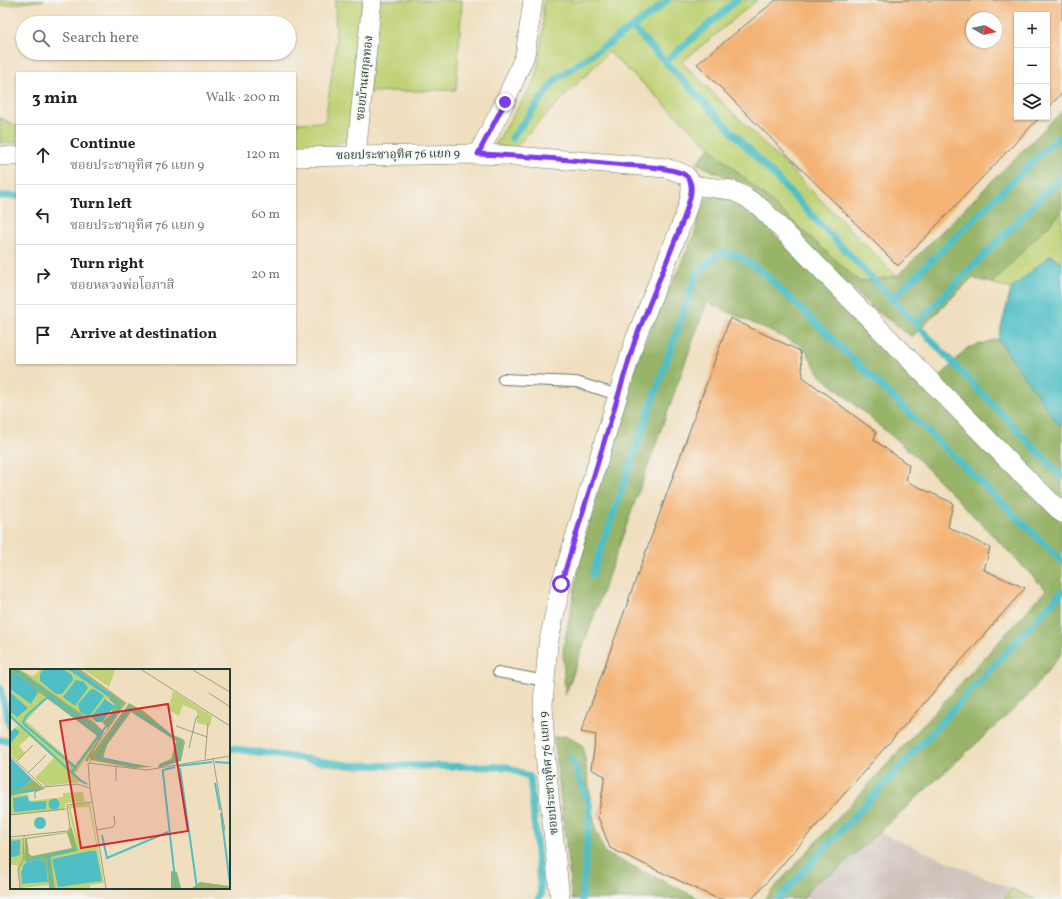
<!DOCTYPE html>
<html lang="en">
<head>
<meta charset="utf-8">
<style>
	:root { --surface:#fff; --page:#f2f2f2; --text:#202124; --muted:#757577; --line:#e0e0e0 }
	body { margin:0; font-family:Vollkorn,"Noto Serif Thai",serif; background:var(--page); color:var(--text) }
	.controls { position:absolute; right:12px; top:12px; display:grid; overflow:hidden; border-radius:0px; box-shadow:0 1px 3px #0004 }
	.controls button { width:36px; height:36px; display:grid; place-items:center; padding:0; border:0; border-bottom:1px solid var(--line); background:var(--surface); color:var(--text); font:20px sans-serif }
	.compass { position:absolute; left:966px; top:12px; width:36px; height:36px; border-radius:50%; background:var(--surface); box-shadow:0 1px 3px #0004; rotate:99deg }
	.stop { position:absolute; width:12px; height:12px; margin:-9px; border:3px solid #7c3aed; border-radius:50%; background:#fff }
	.stop.end { background:#7c3aed; border-color:#fff; box-shadow:0 1px 4px #0008 }
	.list { margin:0; padding:0; list-style:none }
	h2 { display:flex; justify-content:space-between; align-items:center; height:52px; margin:0; padding:0 16px; font-size:17px }
	h2 small { font-size:13px; font-weight:400; color:var(--muted) }
	.list li { display:grid; grid-template-columns:26px 1fr auto; gap:12px; align-items:center; box-sizing:border-box; height:60px; padding:0 16px; border-top:1px solid var(--line) }
	.list b { display:block; font-size:15px; white-space:nowrap }
	.list p { margin:0; font-size:13px; white-space:nowrap; color:var(--muted) }
	.list em { font-size:13px; font-style:normal; color:var(--muted) }
	.icon { flex:none; width:22px; height:22px; fill:none; stroke:currentColor; stroke-width:2; stroke-linecap:round; stroke-linejoin:round }
	.map { position:relative; flex:none; width:1062px; height:899px; overflow:hidden }
	.search { position:absolute; background:var(--surface); box-shadow:0 1px 3px #0004; left:16px; top:16px; width:280px; height:44px; display:flex; align-items:center; gap:10px; box-sizing:border-box; padding:0 14px; border-radius:22px; color:var(--muted); font-size:15px }
	.panel { position:absolute; background:var(--surface); box-shadow:0 1px 3px #0004; left:16px; top:72px; width:280px; height:292px; border-radius:0px }
	.map>svg:first-child { display:block }
</style>
</head>
<body>
<div class="map">
<svg width="1062" height="899" viewBox="0 0 1062 899">
	<rect width="100%" height="100%" fill="#f6f6f2"/>
	<filter id="ink" filterUnits="userSpaceOnUse"><feTurbulence type="fractalNoise" baseFrequency=".025" numOctaves="2"/><feDisplacementMap in="SourceGraphic" scale="8" xChannelSelector="R" yChannelSelector="G"/><feConvolveMatrix kernelMatrix="1 2 1 2 8 2 1 2 1" color-interpolation-filters="sRGB"/></filter>
	<filter id="wash" filterUnits="userSpaceOnUse"><feTurbulence type="fractalNoise" baseFrequency=".012" numOctaves="4" result="noise"/><feDisplacementMap in="SourceGraphic" scale="16" xChannelSelector="R" yChannelSelector="G"/><feGaussianBlur stdDeviation="0.9" result="paint"/><feColorMatrix in="noise" values="0 0 0 0 0 0 0 0 0 0 0 0 0 0 0 0 0 1.4 0 .05"/><feComposite in="paint" operator="in"/></filter>
	<g filter="url(#wash)">
		<rect width="100%" height="100%" fill="#f0dfbf"/>
		<path fill="#cec1b9" d="M879 832 1012 889 1004 899H803L814 882 835 872Z"/>
		<g fill="#bfd276" stroke="#6f8855">
			<path d="M0 0H44L0 6Z"/>
			<path d="M335 0H363L352 139 324 147H295V123L325 122 336 45Z"/>
			<path d="M377 0H462L456 90 369 92Z"/>
			<path d="M543 0H757L682 62 897 276 859 282 710 147 609 52 539 122 514 149 495 145 536 78 543 28Z"/>
			<path d="M0 118 17 126V143H0Z"/>
			<path d="M1062 211V263L1050 255 1011 289 992 283Z"/>
			<path d="M1012 889 1035 899H1004Z"/>
		</g>
		<g fill="#97b467" stroke="#5b784e">
			<path d="M1062 111V211L992 283 972 278 912 337 870 306 741 184 696 163 710 147 860 282 897 276Z"/>
			<path d="M725 196 743 203 1062 522V653L1025 699 835 872 814 882 803 899H764L1046 590 915 456 818 373 804 347 707 302 565 696 563 650 586 532 641 351 695 233 702 199Z"/>
			<path d="M998 339 1056 421 1062 426V502L938 379 967 348Z"/>
			<path d="M567 736 583 746 595 828 605 853 700 899H572L554 737Z"/>
		</g>
		<path fill="#50bfc5" stroke="#387e7c" d="M1050 255 1062 263V426L1056 421 998 339 1011 289Z"/>
		<g fill="none" stroke-linecap="round" stroke-linejoin="round">
			<g stroke="#50bfc5" stroke-width="7">
				<path d="M632 27 1062 477"/>
				<path d="M665 62 737 0"/>
				<path d="M512 138 555 80 647 17 668 0"/>
				<path d="M0 196H17"/>
				<path d="M892 299 1062 133"/>
				<path d="M916 324 1062 176"/>
				<path d="M592 575 697 273 720 253 737 255 763 272 1062 561"/>
				<path d="M0 688 11 731"/>
				<path d="M0 740 11 741"/>
				<path d="M229 748 348 765 508 767 530 777 541 895 538 899"/>
				<path d="M571 757 590 807 582 899"/>
				<path d="M778 899 1062 592"/>
			</g>
		</g>
		<g id="blocks">
			<g fill="#f4b374" fill-rule="evenodd">
				<path d="M776 0H1062V93L1047 109V15H1017V117H1040L898 266 697 64ZM972 18H996V42H972Z"/>
				<path d="M730 318 800 351 803 377 876 432 874 440 909 465 906 481 953 503 948 527 990 548 984 570 1025 588 752 899H718L610 848 598 817 605 776 591 769 596 735 581 732Z"/>
			</g>
		</g>
	</g>
	<g filter="url(#ink)">
		<use href="#blocks" fill-opacity="0" stroke="#687665" stroke-width="1"/>
		<g fill="none" stroke-linecap="round" stroke-linejoin="round">
			<defs>
				<g id="lane">
					<path d="M503 379 576 382 618 395"/>
					<path d="M498 672 545 681"/>
				</g>
				<g id="street">
					<path d="M478 154 505 102 525 55 533 0"/>
					<path d="M0 156H17"/>
					<path d="M356 156 372 0"/>
					<path d="M295 157 478 154 503 155 666 168C671 170 680 172 685 175 698 184 687 206 684 218L635 340 618 395 561 584 548 645 543 704 545 754 560 899"/>
					<path d="M691 185 731 190 744 196 761 208 1011 463 1062 513"/>
				</g>
			</defs>
			<use href="#lane" stroke="#687665" stroke-width="12"/>
			<use href="#street" stroke="#687665" stroke-width="20"/>
			<use href="#lane" stroke="#fff" stroke-width="10"/>
			<use href="#street" stroke="#fff" stroke-width="19"/>
		</g>
	</g>
	<g fill="none" stroke-linecap="round" stroke-linejoin="round" filter="url(#ink)">
		<path stroke="#7c3aed" stroke-width="5" d="M505 102 478 154C527 156 576 160 625 165 639 166 673 167 685 175 698 184 687 206 684 218L635 340 561 584"/>
	</g>
	<g text-anchor="middle" dominant-baseline="central" stroke-width="3.5" stroke-linejoin="round" paint-order="stroke">
		<g font-size="12" fill="#1f3d34" stroke="#f6f6f2">
			<text transform="translate(365 78) rotate(-84)">ซอยบ้านสกุลทอง</text>
			<text transform="translate(398 155) rotate(-1)">ซอยประชาอุทิศ 76 แยก 9</text>
			<text transform="translate(549 773) rotate(-95)">ซอยประชาอุทิศ 76 แยก 9</text>
		</g>
	</g>
	<g transform="translate(10 669)">
		<rect width="220" height="220" fill="#f0dfbf"/>
		<path d="M10 1 23 7 30 1H59L100 29V32L97 30 81 48 86 55ZM74 1H105L99 18ZM0 20 21 35 29 22 36 30 16 52 65 96 87 66 88 71 65 105 78 117 70 113 35 117 25 109 44 89 20 67 9 77 15 84 7 91 0 84V75L10 63 5 59 8 56 0 48V43L5 47 18 39 0 23ZM163 22 202 47 200 57 187 54V42L173 36 169 47 158 41ZM73 123 75 133 56 134 54 141 0 146V127L18 125 19 132 53 128V124ZM80 134 94 214 80 216V219H45L41 188 68 182 58 137ZM79 138 86 174 84 177 71 179 61 142V139ZM86 182 91 212 44 196 42 190ZM13 169 14 190 17 193 11 200 12 213 17 215 38 213V216L10 219 7 196H0V188L4 189 0 170Z" fill="#bfd276" fill-rule="evenodd"/>
		<path d="M0 1H10L86 55 94 63 77 93 75 91 88 71 86 66 3 4 0 8ZM67 1H70L115 34 98 59 92 53 101 45 104 35 100 32 99 24ZM119 34 135 43 161 65 173 70 175 73 171 92 148 99 149 95 161 90 166 72 121 43 97 76 93 89 143 98 123 99 81 91V86ZM22 110 33 119 31 121 0 127V121L13 119ZM59 149 68 182 41 188 45 219H39L36 194 33 190 17 193 14 190 15 169 58 163 61 158ZM57 164 62 179 22 187 19 185 17 170ZM161 202 167 203 171 219H161ZM190 213 220 217V219H182Z" fill="#97b467" fill-rule="evenodd"/>
		<path d="M33 1H54L62 6 63 11 52 25H46L30 12V5ZM59 1H67L99 24 100 29ZM3 3 29 22 21 35 0 20V8ZM66 11 74 13 78 19 65 37 53 28ZM84 20 94 27 79 48 70 43 68 35 80 21ZM0 23 18 39 7 48 0 43ZM95 30 105 37 92 53H86L81 48ZM5 59 10 63 0 75V63ZM0 88 22 110 13 119 4 122 0 121ZM17 127 20 133 36 132V140L4 143 3 129ZM38.5 135a5.5 5.5 0 1 1 11 0a5.5 5.5 0 1 1-11 0ZM24 154a6 6 0 1 1 12 0a6 6 0 1 1-12 0ZM10 171V186L0 189V172ZM80 182H86L92 212 48 218 42 190ZM33 190 36 194 38 213 12 215 11 203 13 197 17 193Z" fill="#50bfc5"/>
		<path fill="none" stroke="#50bfc5" stroke-width="2" d="M5 1 91 63M0 47 70 111 77 115M205 93 220 94M128 97 87 88 119 39 170 73 168 92 150 96M168 97 202 93M65 98 15 56 13 53 17 46 38 28 89 66M165 98 153 101V104L166 219M170 99 187 219M62 103 109 40 108 33 100 27M205 114 210 141M0 125 26 121M211 144 220 215M92 166 97 189 158 163M38 187 42 219M15 192 67 180"/>
		<path fill="none" stroke="#9c9e87" stroke-width="1" d="M71 1 116 34 81 84 80 93M132 1 220 57M183 1 220 23M199 24 220 38M166 57 197 68M179 79 186 49 189 47M0 86 33 118 67 115 80 119M203 89 215 162M195 90 198 54M6 93 23 76M106 97V112M18 104 36 86M25 130V123L35 119M0 146 56 140M87 161 103 158 105 155 104 147M0 168 58 162 60 158 57 136 82 133M10 219 8 201 13 191 14 167M96 219 80 119 78 94 137 101 220 87"/>
		<path fill="#d62828" fill-opacity="0.15" stroke="#d62828" stroke-width="2" d="M158 35 178 162 71 179 50 52Z"/>
		<rect width="220" height="220" fill="none" stroke="#1f3d34" stroke-width="2"/>
	</g>
</svg>
<div class="controls">
<button>+</button>
<button>−</button>
<button><svg class="icon" aria-label="layers" viewBox="0 0 24 24"><path d="M12 4l9 5-9 5-9-5zM3 14l9 5 9-5"/></svg></button>
</div>
<svg class="compass" viewBox="-18 -18 36 36"><path d="M0-13l5 13h-10z" fill="#e53935"/><path d="M0 13l5-13h-10z" fill="#757577"/></svg>
<div class="stop" style="left:561px;top:584px"></div>
<div class="stop end" style="left:505px;top:102px"></div>
<div class="search"><svg class="icon" aria-label="search" viewBox="0 0 24 24"><circle cx="10" cy="10" r="6"/><path d="M15 15l6 6"/></svg>Search here</div>
<section class="panel">
<h2>3 min<small>Walk · 200 m</small></h2>
<ul class="list">
<li><svg class="icon" aria-label="ahead" viewBox="0 0 24 24"><path d="M12 20V5M6 11l6-6 6 6"/></svg><div><b>Continue</b><p>ซอยประชาอุทิศ 76 แยก 9</p></div><em>120 m</em></li>
<li><svg class="icon" aria-label="left" viewBox="0 0 24 24"><path d="M17 20v-9H6M10 6l-5 5 5 5"/></svg><div><b>Turn left</b><p>ซอยประชาอุทิศ 76 แยก 9</p></div><em>60 m</em></li>
<li><svg class="icon" aria-label="right" viewBox="0 0 24 24"><path d="M7 20v-9h11M14 6l5 5-5 5"/></svg><div><b>Turn right</b><p>ซอยหลวงพ่อโอภาสี</p></div><em>20 m</em></li>
<li><svg class="icon" aria-label="arrive" viewBox="0 0 24 24"><path d="M6 21V4h12l-3 4 3 4H6"/></svg><div><b>Arrive at destination</b></div></li>
</ul>
</section>
</div>
</body>
</html>
